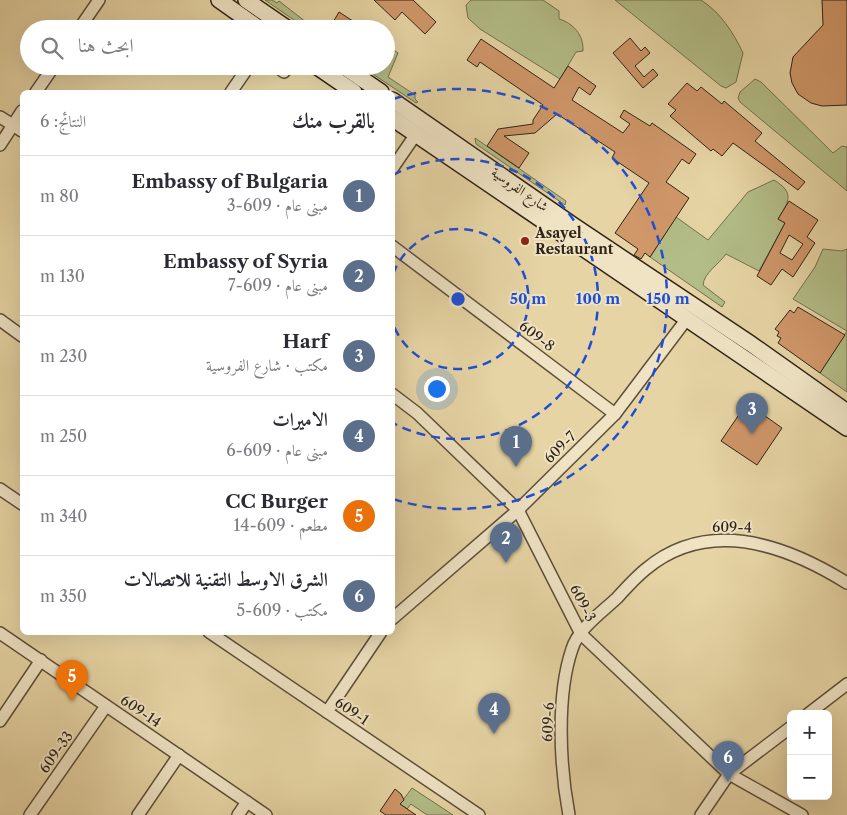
<!DOCTYPE html>
<html lang="ar">
<head>
<meta charset="utf-8">
<style>
	:root { --surface:#fff; --page:#f7f7f7; --text:#2b2b33; --muted:#7c7c81; --line:#e1e1e2; --accent:#8f2418 }
	body { margin:0; font-family:"Libre Caslon Text",Amiri,serif; background:var(--page); color:var(--text); direction:rtl }
	.controls { position:absolute; right:15px; bottom:15px; display:grid; overflow:hidden; border-radius:8px; box-shadow:0 5px 20px #0002 }
	.controls button { width:45px; height:45px; display:grid; place-items:center; padding:0; border:0; border-bottom:1px solid var(--line); background:var(--surface); color:var(--text); font:25px sans-serif }
	.you { position:absolute; left:436px; top:388px; width:18px; height:18px; margin:-12px; border:4px solid #fff; border-radius:50%; background:#1a73e8; box-shadow:0 0 0 8px #1a73e833 }
	.badge { display:grid; place-items:center; width:32px; height:32px; border-radius:50%; background:var(--accent); color:#fff; font-size:16px; font-weight:700 }
	.pin { position:absolute; translate:-50% -41px; filter:drop-shadow(0 1px 2px #0008) }
	.pin::after { content:''; position:absolute; top:26px; width:18px; height:15px; background:inherit; clip-path:polygon(0 0,100% 0,50% 100%) }
	.list { margin:0; padding:0; list-style:none }
	h2 { display:flex; justify-content:space-between; align-items:center; height:65px; margin:0; padding:0 20px; font-size:21px }
	h2 small { font-size:16px; font-weight:400; color:var(--muted) }
	.list li { display:grid; grid-template-columns:32px 1fr auto; gap:15px; align-items:center; box-sizing:border-box; height:80px; padding:0 20px; border-top:1px solid var(--line) }
	.list b { display:block; font-size:19px; white-space:nowrap }
	.list p { margin:0; font-size:16px; white-space:nowrap; color:var(--muted) }
	.list em { font-size:16px; font-style:normal; color:var(--muted) }
	.icon { flex:none; width:28px; height:28px; fill:none; stroke:currentColor; stroke-width:2; stroke-linecap:round; stroke-linejoin:round }
	.map { position:relative; flex:none; width:847px; height:815px; overflow:hidden; direction:ltr }
	.search { position:absolute; background:var(--surface); box-shadow:0 5px 20px #0002; left:20px; top:20px; width:375px; height:55px; display:flex; align-items:center; gap:12px; box-sizing:border-box; padding:0 18px; border-radius:28px; color:var(--muted); font-size:19px }
	.panel { position:absolute; background:var(--surface); box-shadow:0 5px 20px #0002; left:20px; top:90px; width:375px; height:545px; border-radius:8px; direction:rtl }
	.map>svg:first-child { display:block }
</style>
</head>
<body>
<div class="map">
<svg width="847" height="815" viewBox="0 0 847 815">
	<rect width="100%" height="100%" fill="#e6d4a4"/>
	<filter id="stains"><feTurbulence type="fractalNoise" baseFrequency=".004" numOctaves="4"/><feColorMatrix values="0 0 0 0 .2 0 0 0 0 .09 0 0 0 0 .02 0 0 0 .5 -.17"/></filter>
	<radialGradient id="worn" r=".72"><stop offset=".6" stop-color="#630" stop-opacity="0"/><stop offset="1" stop-color="#630" stop-opacity=".3"/></radialGradient>
	<g fill="#b3bd87" stroke="#71704f">
		<path d="M265 0H272L277 3 279 1 315 29H307Z"/>
		<path d="M471 0H543L559 11V19C573 23 584 35 583 51L576 52 560 79 480 29 468 18 466 5Z"/>
		<path d="M615 0H701C721 13 733 32 743 53L736 82 726 88 721 86Z"/>
		<path d="M386 45 398 53 388 77 415 95V99L418 102 416 103 361 66H386Z"/>
		<path d="M755 79 761 82 833 153 842 146 847 147V191L740 102 738 98 740 92Z"/>
		<path d="M475 138 566 201 565 205 476 144Z"/>
		<path d="M774 180C795 193 789 201 778 219L785 223 759 271 726 254C719 264 704 273 703 285L725 302 722 307 650 257 676 217 708 240 748 192Z"/>
		<path d="M823 249 842 251 847 249V392L820 373 847 331 793 299 815 267Z"/>
		<path d="M412 788 453 815H427L411 804 407 809 400 804Z"/>
	</g>
	<g fill="#d09769" stroke="#2f2317" fill-rule="evenodd">
		<path d="M374 0H413L436 22 425 34 402 12 395 20Z"/>
		<path d="M822 0H847V105L822 106 811 103 798 94 792 83 790 73 793 57 823 25Z"/>
		<path d="M339 12 365 29H329Z"/>
		<path d="M630 38 641 51 645 47 650 53 635 66 644 77 653 69 658 75 643 88 613 53Z"/>
		<path d="M481 39 554 88 568 66 596 86 590 95 579 87 572 100 623 133 630 124 620 117 624 110 650 126 652 123 696 154 689 164 682 159 666 182 689 198 650 257 645 253 641 259 634 255 638 249 615 233 649 183 612 158 615 152 557 114 535 133 504 136 529 153 519 168 487 146 498 129 533 124V120L543 105 480 62 477 67 467 60Z"/>
		<path d="M687 83 697 91 701 87 722 104 724 101 762 133 755 141 805 182 798 190 733 143 722 156 713 149 711 151 670 116 676 110 668 104Z"/>
		<path d="M789 201 818 220 807 237 815 243 793 277 782 269 771 285 757 276 785 223 778 219ZM789 235 803 244 792 260 780 253Z"/>
		<path d="M798 307 845 335 820 373 778 343 781 338 777 336 779 332 775 329 790 310 794 313Z"/>
		<path d="M747 403 782 428 757 465 721 441Z"/>
		<path d="M395 789 401 794 404 800 400 804 416 815H386L380 811Z"/>
	</g>
	<g fill="none" stroke-linecap="round" stroke-linejoin="round">
		<defs>
			<g id="street">
				<path d="M79 29 99 0"/>
				<path d="M276 66 284 72 288 66"/>
				<path d="M36 92 54 66"/>
				<path d="M231 92 249 66"/>
				<path d="M0 117 22 131"/>
				<path d="M0 145 22 111"/>
				<path d="M392 169 416 134"/>
				<path d="M392 246 615 414"/>
				<path d="M0 320 22 336"/>
				<path d="M392 394 417 413 518 510 581 634 729 774 802 815"/>
				<path d="M0 489 22 504"/>
				<path d="M392 619 518 510 615 414 686 320"/>
				<path d="M209 632 479 815"/>
				<path d="M0 633 266 815"/>
				<path d="M327 712 381 632"/>
				<path d="M808 714 847 684"/>
				<path d="M0 721 41 660"/>
				<path d="M30 815 106 706"/>
				<path d="M138 815 179 755"/>
				<path d="M238 815 247 802"/>
				<path d="M569 815C560 767 556 696 572 649 578 629 602 612 617 598 626 588 636 577 646 569 709 517 786 545 847 583"/>
				<path d="M701 815 729 774 791 727"/>
			</g>
			<g id="secondary">
				<path d="M219 0 260 29"/>
				<path d="M246 0 288 29"/>
				<path d="M316 66 354 92"/>
				<path d="M343 66 381 92"/>
				<path d="M392 100 574 226 751 344 847 412"/>
				<path d="M392 118 847 428"/>
			</g>
		</defs>
		<use href="#street" stroke="#5d4f3a" stroke-width="14"/>
		<use href="#secondary" stroke="#2f2317" stroke-width="18"/>
		<use href="#street" stroke="#efe3c4" stroke-width="11"/>
		<use href="#secondary" stroke="#efe3c4" stroke-width="15"/>
	</g>
	<g fill="none" stroke="#1d4ed8" stroke-width="2.5" stroke-dasharray="9 6">
		<path d="M393 274A70 70 0 1 1 393 324"/>
		<path d="M393 175A140 140 0 1 1 393 423"/>
		<path d="M393 99A210 210 0 1 1 393 499"/>
	</g>
	<circle fill="#8f2418" stroke="#efe3c4" stroke-width="2" cx="525" cy="241" r="5"/>
	<g text-anchor="middle" dominant-baseline="central" stroke-width="4" stroke-linejoin="round" paint-order="stroke">
		<g font-size="14" fill="#2f2317" stroke="#efe3c4">
			<text transform="translate(520 189) rotate(35)">شارع الفروسية</text>
			<text transform="translate(537 336) rotate(37)">609-8</text>
			<text transform="translate(560 447) rotate(-45)">609-7</text>
			<text transform="translate(732 527) rotate(1)">609-4</text>
			<text transform="translate(583 603) rotate(63)">609-3</text>
			<text transform="translate(141 711) rotate(34)">609-14</text>
			<text transform="translate(352 711) rotate(34)">609-1</text>
			<text transform="translate(548 722) rotate(-87)">609-6</text>
			<text transform="translate(56 752) rotate(-55)">609-33</text>
		</g>
		<g font-size="14" font-weight="bold" fill="#2f2317" stroke="#efe3c4" text-anchor="start">
			<text x="535" y="233">Asayel<tspan x="535" dy="16">Restaurant</tspan></text>
		</g>
	</g>
	<circle cx="458" cy="299" r="8" fill="#1d4ed8" stroke="#efe3c4" stroke-width="2.5"/>
	<g font-size="15" text-anchor="middle" font-weight="bold" fill="#1d4ed8" stroke="#efe3c4" stroke-width="4" stroke-linejoin="round" paint-order="stroke">
		<text x="528" y="304">50 m</text>
		<text x="598" y="304">100 m</text>
		<text x="668" y="304">150 m</text>
	</g>
	<rect width="100%" height="100%" filter="url(#stains)"/>
	<rect width="100%" height="100%" fill="url(#worn)"/>
</svg>
<div class="controls">
<button>+</button>
<button>−</button>
</div>
<div class="you"></div>
<div class="pin badge" style="left:516px;top:467px;background:#5c6f8a">1</div>
<div class="pin badge" style="left:506px;top:563px;background:#5c6f8a">2</div>
<div class="pin badge" style="left:752px;top:434px;background:#5c6f8a">3</div>
<div class="pin badge" style="left:494px;top:734px;background:#5c6f8a">4</div>
<div class="pin badge" style="left:72px;top:701px;background:#e8710a">5</div>
<div class="pin badge" style="left:728px;top:782px;background:#5c6f8a">6</div>
<div class="search"><svg class="icon" aria-label="search" viewBox="0 0 24 24"><circle cx="10" cy="10" r="6"/><path d="M15 15l6 6"/></svg>ابحث هنا</div>
<section class="panel">
<h2>بالقرب منك<small>النتائج: 6</small></h2>
<ul class="list">
<li><span class="badge" style="background:#5c6f8a">1</span><div><b>Embassy of Bulgaria</b><p>مبنى عام · 609-3</p></div><em>80 m</em></li>
<li><span class="badge" style="background:#5c6f8a">2</span><div><b>Embassy of Syria</b><p>مبنى عام · 609-7</p></div><em>130 m</em></li>
<li><span class="badge" style="background:#5c6f8a">3</span><div><b>Harf</b><p>مكتب · شارع الفروسية</p></div><em>230 m</em></li>
<li><span class="badge" style="background:#5c6f8a">4</span><div><b>الاميرات</b><p>مبنى عام · 609-6</p></div><em>250 m</em></li>
<li><span class="badge" style="background:#e8710a">5</span><div><b>CC Burger</b><p>مطعم · 609-14</p></div><em>340 m</em></li>
<li><span class="badge" style="background:#5c6f8a">6</span><div><b>الشرق الاوسط التقنية للاتصالات</b><p>مكتب · 609-5</p></div><em>350 m</em></li>
</ul>
</section>
</div>
</body>
</html>
